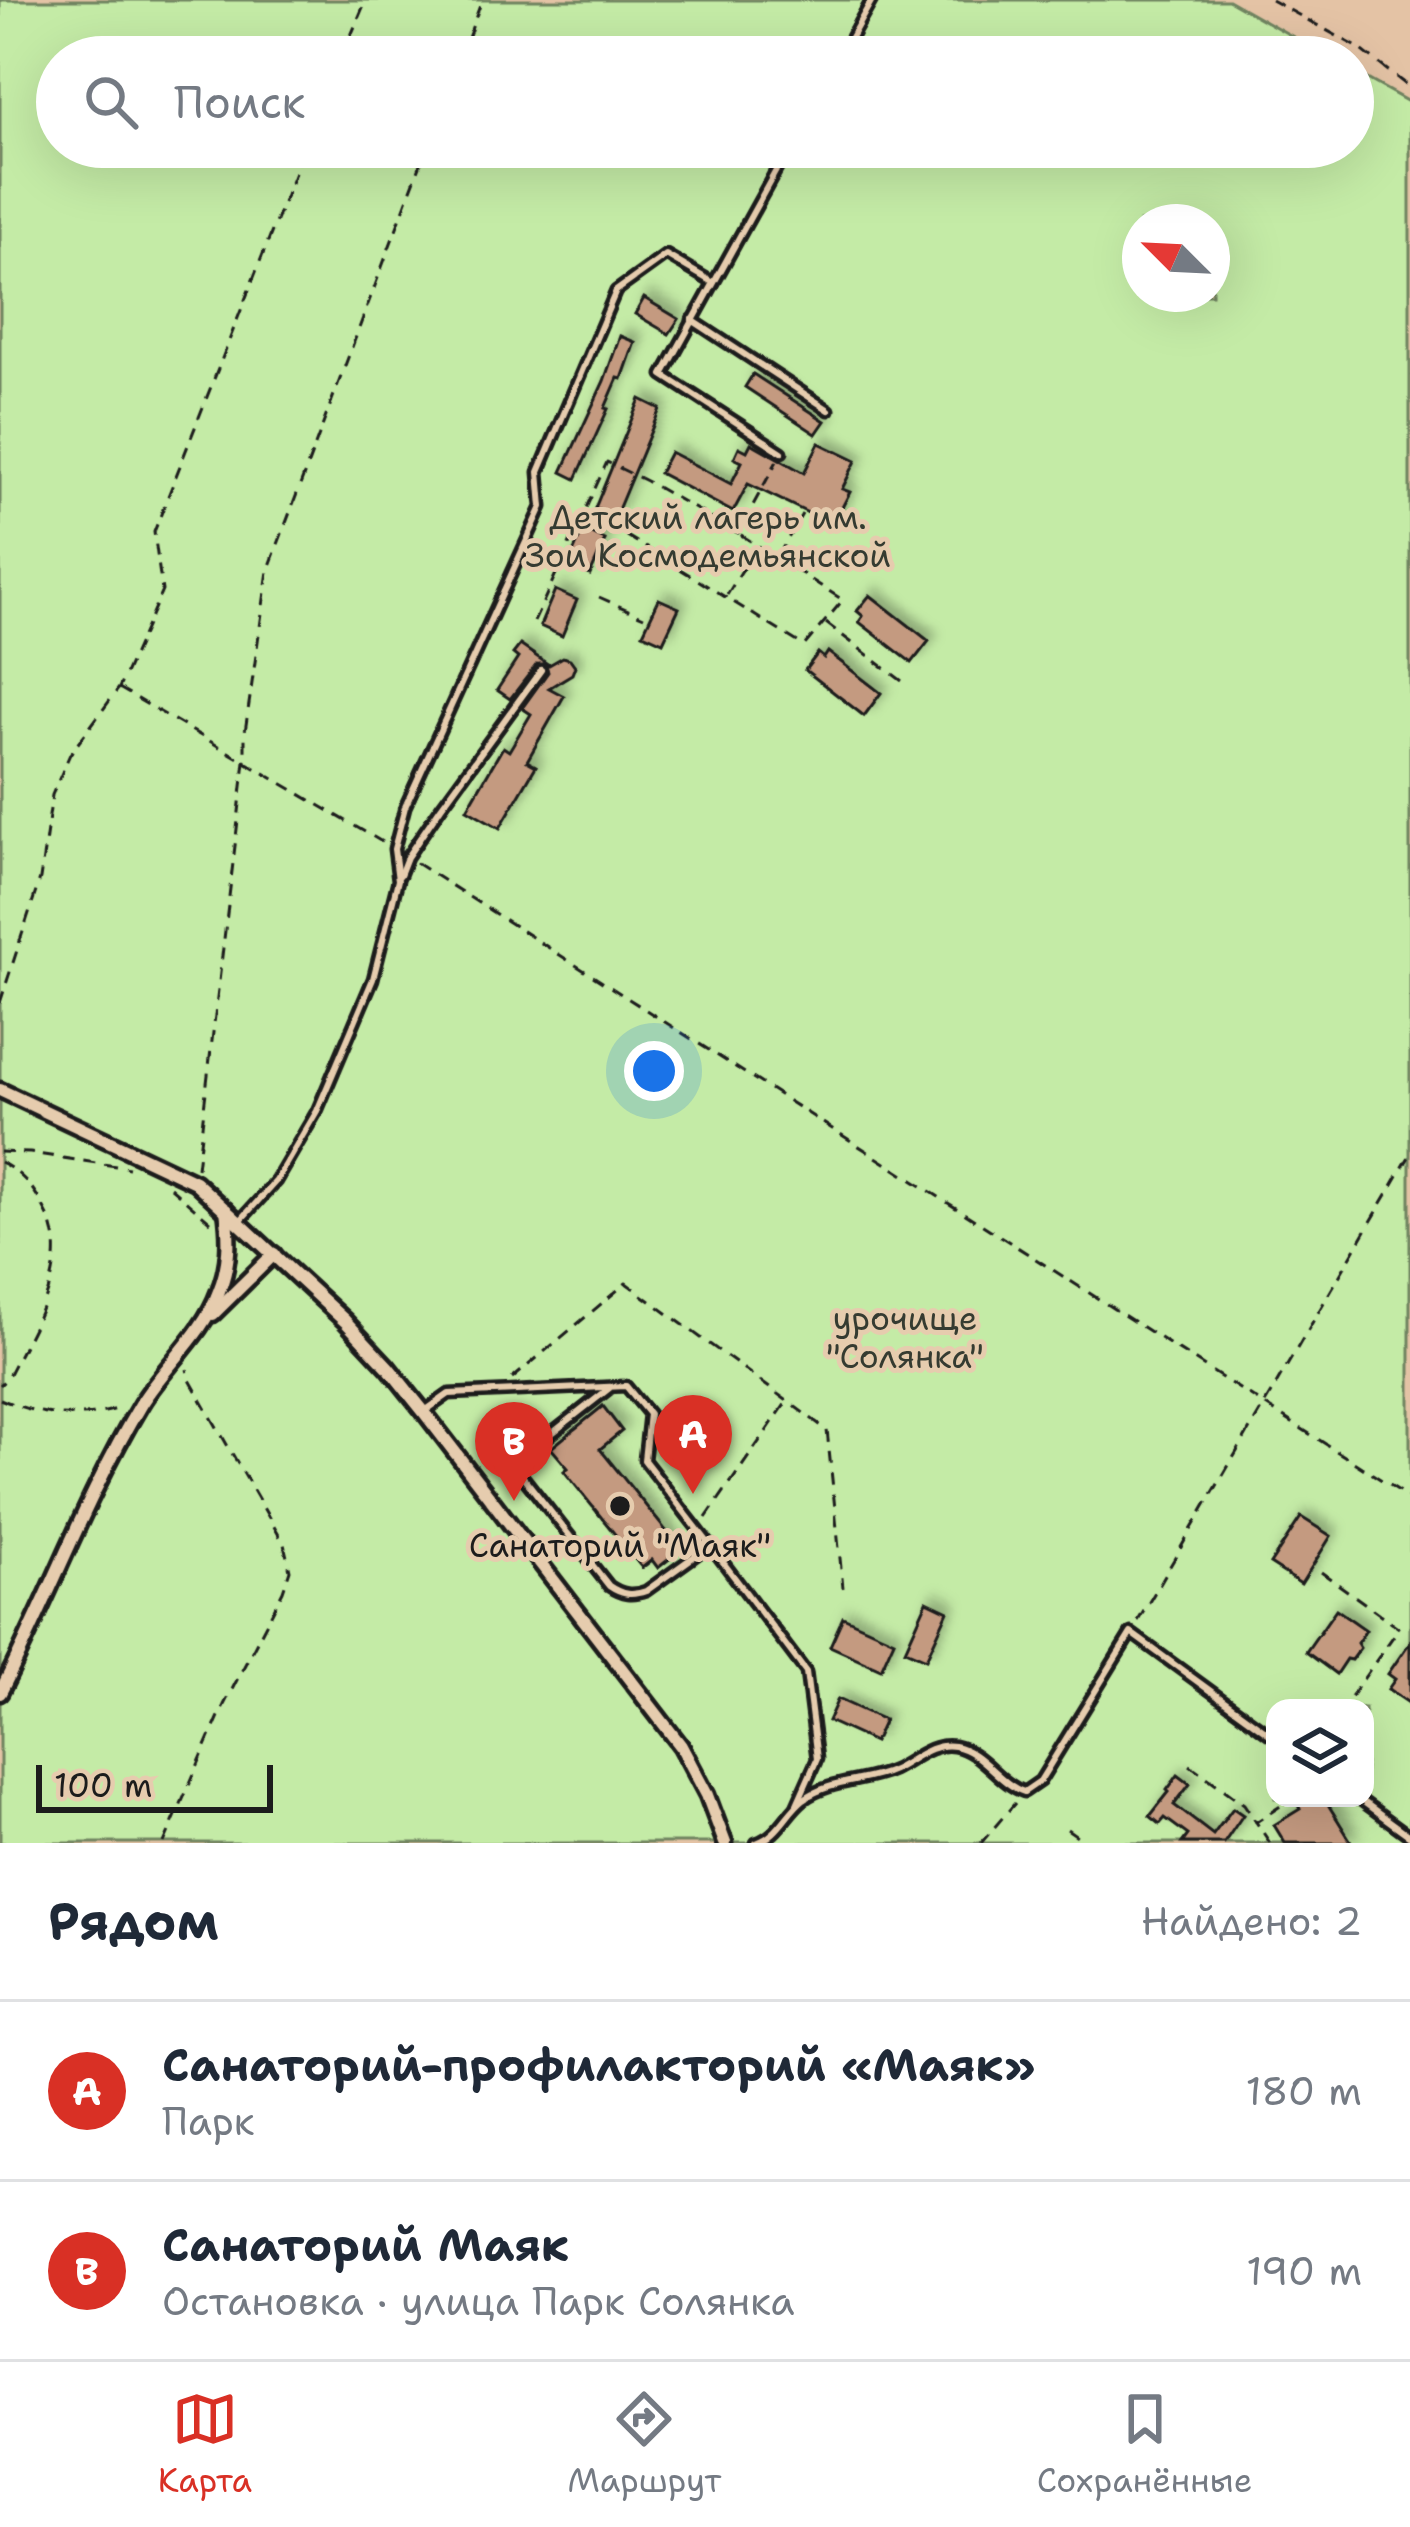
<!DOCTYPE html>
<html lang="ru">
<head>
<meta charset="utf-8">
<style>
	:root { --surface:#fff; --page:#f2f2f3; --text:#1f2937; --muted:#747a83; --line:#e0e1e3; --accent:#d93025 }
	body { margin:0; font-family:"Shantell Sans",sans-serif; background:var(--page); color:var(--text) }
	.controls { position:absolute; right:36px; bottom:36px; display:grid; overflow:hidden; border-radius:24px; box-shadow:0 12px 48px #0002 }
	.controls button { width:108px; height:108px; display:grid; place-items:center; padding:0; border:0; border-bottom:3px solid var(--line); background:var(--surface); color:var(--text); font:60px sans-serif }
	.compass { position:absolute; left:1122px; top:204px; width:108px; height:108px; border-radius:50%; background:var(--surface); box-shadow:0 12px 48px #0002; rotate:294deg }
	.scale { position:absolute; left:36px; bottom:30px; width:237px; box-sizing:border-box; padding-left:12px; border:6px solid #1c1c1c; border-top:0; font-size:33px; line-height:42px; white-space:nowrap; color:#1c1c1c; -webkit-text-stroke:9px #e6ccae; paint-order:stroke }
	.you { position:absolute; left:654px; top:1071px; width:42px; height:42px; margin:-30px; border:9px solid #fff; border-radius:50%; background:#1a73e8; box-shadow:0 0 0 18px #1a73e833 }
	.badge { display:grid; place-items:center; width:78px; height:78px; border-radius:50%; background:var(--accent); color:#fff; font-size:39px; font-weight:700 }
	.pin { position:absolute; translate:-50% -99px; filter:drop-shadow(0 3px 6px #0008) }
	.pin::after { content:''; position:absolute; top:63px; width:42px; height:36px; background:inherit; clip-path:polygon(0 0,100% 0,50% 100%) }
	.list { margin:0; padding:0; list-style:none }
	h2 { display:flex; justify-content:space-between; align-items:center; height:156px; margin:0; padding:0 48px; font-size:51px }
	h2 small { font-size:39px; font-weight:400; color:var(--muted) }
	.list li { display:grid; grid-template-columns:78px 1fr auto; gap:36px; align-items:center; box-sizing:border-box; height:180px; padding:0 48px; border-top:3px solid var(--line) }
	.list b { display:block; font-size:45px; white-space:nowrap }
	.list p { margin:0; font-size:39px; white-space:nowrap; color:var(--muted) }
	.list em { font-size:39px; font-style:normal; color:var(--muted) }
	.icon { flex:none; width:66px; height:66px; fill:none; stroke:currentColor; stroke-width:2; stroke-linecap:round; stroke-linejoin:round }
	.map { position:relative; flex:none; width:1410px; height:1843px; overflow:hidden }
	.search { position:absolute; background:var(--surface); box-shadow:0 12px 48px #0002; left:36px; right:36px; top:36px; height:132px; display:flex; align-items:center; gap:30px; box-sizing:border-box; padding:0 42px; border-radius:66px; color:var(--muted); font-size:45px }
	.sheet { height:516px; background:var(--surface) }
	nav { display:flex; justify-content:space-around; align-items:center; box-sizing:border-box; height:168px; border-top:3px solid var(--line); background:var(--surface); font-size:33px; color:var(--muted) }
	nav a { display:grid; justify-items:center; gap:6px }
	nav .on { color:var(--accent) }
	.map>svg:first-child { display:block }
</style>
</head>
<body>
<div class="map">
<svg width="1410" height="1843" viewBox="0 0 1410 1843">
	<defs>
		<filter id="shadow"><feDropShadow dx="7" dy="-7" stdDeviation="6" flood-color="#0004"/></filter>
	</defs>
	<rect width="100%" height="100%" fill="#e4c3a5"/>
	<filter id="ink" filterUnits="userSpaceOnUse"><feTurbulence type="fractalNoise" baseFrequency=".00833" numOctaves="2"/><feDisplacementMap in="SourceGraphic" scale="24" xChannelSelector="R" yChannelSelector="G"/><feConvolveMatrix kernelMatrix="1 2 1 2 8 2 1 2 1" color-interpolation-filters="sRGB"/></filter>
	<g filter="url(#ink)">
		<path fill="#c4eba6" stroke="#708461" stroke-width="3" fill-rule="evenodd" d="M0 0H1228L1329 57H57V147H1353V71L1410 103V1843H0ZM1140 222H1212V294H1140ZM1275 1708H1365V1798H1275Z"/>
		<g fill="#c49a80" stroke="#1c1c1c" stroke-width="3" filter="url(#shadow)">
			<path d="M644 298 679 319 669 334 635 314Z"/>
			<path d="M620 336 635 342 622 379 618 378 605 408 608 409 576 479 562 472 604 381Z"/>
			<path d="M753 374 825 421 816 434 745 387Z"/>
			<path d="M640 399 660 409 615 517 595 508Z"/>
			<path d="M751 443 804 473 819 443 856 461 842 489 850 492 833 525 748 484 733 512 659 473 670 452 731 484 742 462 734 458 739 447 747 451Z"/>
			<path d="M583 530 605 540 590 575 568 565Z"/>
			<path d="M555 590 577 600 562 636 540 626Z"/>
			<path d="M870 595 929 641 912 663 859 622 863 616 857 611Z"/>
			<path d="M659 599 679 608 663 642 643 633Z"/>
			<path d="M520 645 549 665 563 657 570 659 575 666 572 674 549 688 564 696 527 761 536 766 500 828 467 809 503 747 509 751 531 714 522 708 548 672 546 665 537 664 510 699 497 690 518 658 513 654Z"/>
			<path d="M828 652 881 693 864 716 805 670 818 653 824 658Z"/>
			<path d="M603 1406 622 1431 600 1449 675 1542 672 1544 678 1552 658 1568 652 1560 642 1568 564 1471 568 1468 551 1448Z"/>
			<path d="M1301 1517 1331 1536 1301 1584 1270 1564Z"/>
			<path d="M927 1601 948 1611 926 1659 905 1650Z"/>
			<path d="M1336 1609 1366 1630 1357 1643 1360 1648 1351 1660 1346 1659 1336 1674 1306 1652Z"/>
			<path d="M843 1617 894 1640 881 1669 830 1646Z"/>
			<path d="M1410 1642V1704L1388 1689 1395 1679 1388 1674Z"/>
			<path d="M838 1699 884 1720 874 1742 828 1721Z"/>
			<path d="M1178 1775 1190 1784 1174 1805 1213 1835 1233 1808 1243 1815 1224 1843H1182L1188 1835 1165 1818 1160 1824 1150 1816 1169 1792 1167 1790Z"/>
			<path d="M1309 1798H1324L1352 1843H1285L1274 1825 1300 1809 1298 1805Z"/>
		</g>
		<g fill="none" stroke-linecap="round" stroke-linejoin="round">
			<defs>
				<g id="service">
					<path d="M840 57 872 0"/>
					<path d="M692 320 829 410"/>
					<path d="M782 452 663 375 789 147"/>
					<path d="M400 875 407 857 441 807 541 670"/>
					<path d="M239 1222 276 1181 317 1111 373 979 398 880 394 849 405 807 542 507 539 472 616 291 666 255 712 282"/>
					<path d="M425 1411 449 1394 626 1386 649 1414 644 1460 710 1545 646 1591C632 1596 622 1595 609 1586L513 1464 611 1387"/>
					<path d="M710 1545 806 1672 817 1759 797 1804"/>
					<path d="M1358 1798 1410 1836"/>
					<path d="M756 1843C779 1836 786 1813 804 1799 830 1780 865 1783 893 1770 912 1761 931 1742 954 1746 982 1751 998 1783 1024 1792L1040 1781 1131 1633 1275 1738"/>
				</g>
				<g id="minor">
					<path d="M0 1090 195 1182 345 1321 388 1367 424 1412 681 1746 707 1795 725 1843"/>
					<path d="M213 1314 274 1254"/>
					<path d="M0 1693C49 1598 86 1496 141 1404 165 1365 203 1335 219 1291 230 1264 230 1239 226 1210"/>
				</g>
			</defs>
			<use href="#service" stroke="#1c1c1c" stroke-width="15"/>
			<use href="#minor" stroke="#1c1c1c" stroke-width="21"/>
			<g stroke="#1c1c1c" stroke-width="3" stroke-dasharray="12 9" stroke-linecap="butt">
				<path d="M1271 0 1359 48 1410 88"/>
				<path d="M342 57 366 0"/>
				<path d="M461 57 482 0"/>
				<path d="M627 536 804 646 843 600 738 533"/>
				<path d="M778 556 802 514"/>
				<path d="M727 595 756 547"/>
				<path d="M599 597 644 617"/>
				<path d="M534 622 607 462 646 481 738 533 777 461"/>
				<path d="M826 623 902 681"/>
				<path d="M119 688 382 842"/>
				<path d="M416 863 1410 1498"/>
				<path d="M0 1003 40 879 52 795 70 754 119 688 162 591 154 532 305 147"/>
				<path d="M0 1152 30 1153 129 1168"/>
				<path d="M0 1162C17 1170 31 1184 40 1201 44 1209 50 1218 52 1227 67 1277 28 1335 7 1378L0 1385"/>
				<path d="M197 1168 245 761V732L268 571 427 147"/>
				<path d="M170 1187 213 1224"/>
				<path d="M512 1379 626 1283 827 1430 843 1588"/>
				<path d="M0 1399C40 1416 78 1421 120 1408"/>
				<path d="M706 1518 786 1403"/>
				<path d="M1321 1572 1399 1628 1343 1708"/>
				<path d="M1138 1621 1410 1155"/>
				<path d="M1190 1765 1244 1804 1256 1822"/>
				<path d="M1067 1829 1087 1843"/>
				<path d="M164 1843 224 1705 283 1591 290 1570 284 1544 190 1380 187 1369"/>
				<path d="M981 1843 1015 1803"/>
				<path d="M1270 1843 1256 1822 1293 1798"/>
			</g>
			<use href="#service" stroke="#e6ccae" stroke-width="6"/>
			<use href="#minor" stroke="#e6ccae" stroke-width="12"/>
		</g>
	</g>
	<circle fill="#1c1c1c" stroke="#e6ccae" stroke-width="4.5" cx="620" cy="1506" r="12"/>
	<g text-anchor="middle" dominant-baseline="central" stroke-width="10" stroke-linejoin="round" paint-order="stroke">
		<g font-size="33" fill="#353b31" stroke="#e6ccae">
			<text x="708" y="517">Детский лагерь им.<tspan x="708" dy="38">Зои Космодемьянской</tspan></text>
			<text x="905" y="1318">урочище<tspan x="905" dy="38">"Солянка"</tspan></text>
		</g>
		<g font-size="33" fill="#1c1c1c" stroke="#e6ccae">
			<text x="620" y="1545">Санаторий "Маяк"</text>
		</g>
	</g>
</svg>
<div class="controls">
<button><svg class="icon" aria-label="layers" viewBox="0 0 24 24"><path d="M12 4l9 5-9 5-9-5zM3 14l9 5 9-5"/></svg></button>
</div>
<svg class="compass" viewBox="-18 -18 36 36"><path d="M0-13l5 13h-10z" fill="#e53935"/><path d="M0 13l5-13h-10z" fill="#747a83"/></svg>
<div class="scale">100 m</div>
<div class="you"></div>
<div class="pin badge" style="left:693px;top:1494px">A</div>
<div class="pin badge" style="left:514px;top:1501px">B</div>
<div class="search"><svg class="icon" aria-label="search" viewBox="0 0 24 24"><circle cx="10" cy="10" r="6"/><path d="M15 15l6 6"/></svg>Поиск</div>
</div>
<section class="sheet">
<h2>Рядом<small>Найдено: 2</small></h2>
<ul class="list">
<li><span class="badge">A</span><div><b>Санаторий-профилакторий «Маяк»</b><p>Парк</p></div><em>180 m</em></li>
<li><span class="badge">B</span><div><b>Санаторий Маяк</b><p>Остановка · улица Парк Солянка</p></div><em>190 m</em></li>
</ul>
</section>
<nav>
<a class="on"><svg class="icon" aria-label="map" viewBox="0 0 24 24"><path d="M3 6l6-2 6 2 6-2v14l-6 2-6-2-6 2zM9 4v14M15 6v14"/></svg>Карта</a>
<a><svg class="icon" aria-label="directions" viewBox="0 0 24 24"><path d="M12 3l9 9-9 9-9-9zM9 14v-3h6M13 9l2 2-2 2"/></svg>Маршрут</a>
<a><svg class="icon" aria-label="saved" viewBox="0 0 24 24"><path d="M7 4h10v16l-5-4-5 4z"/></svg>Сохранённые</a>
</nav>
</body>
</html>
